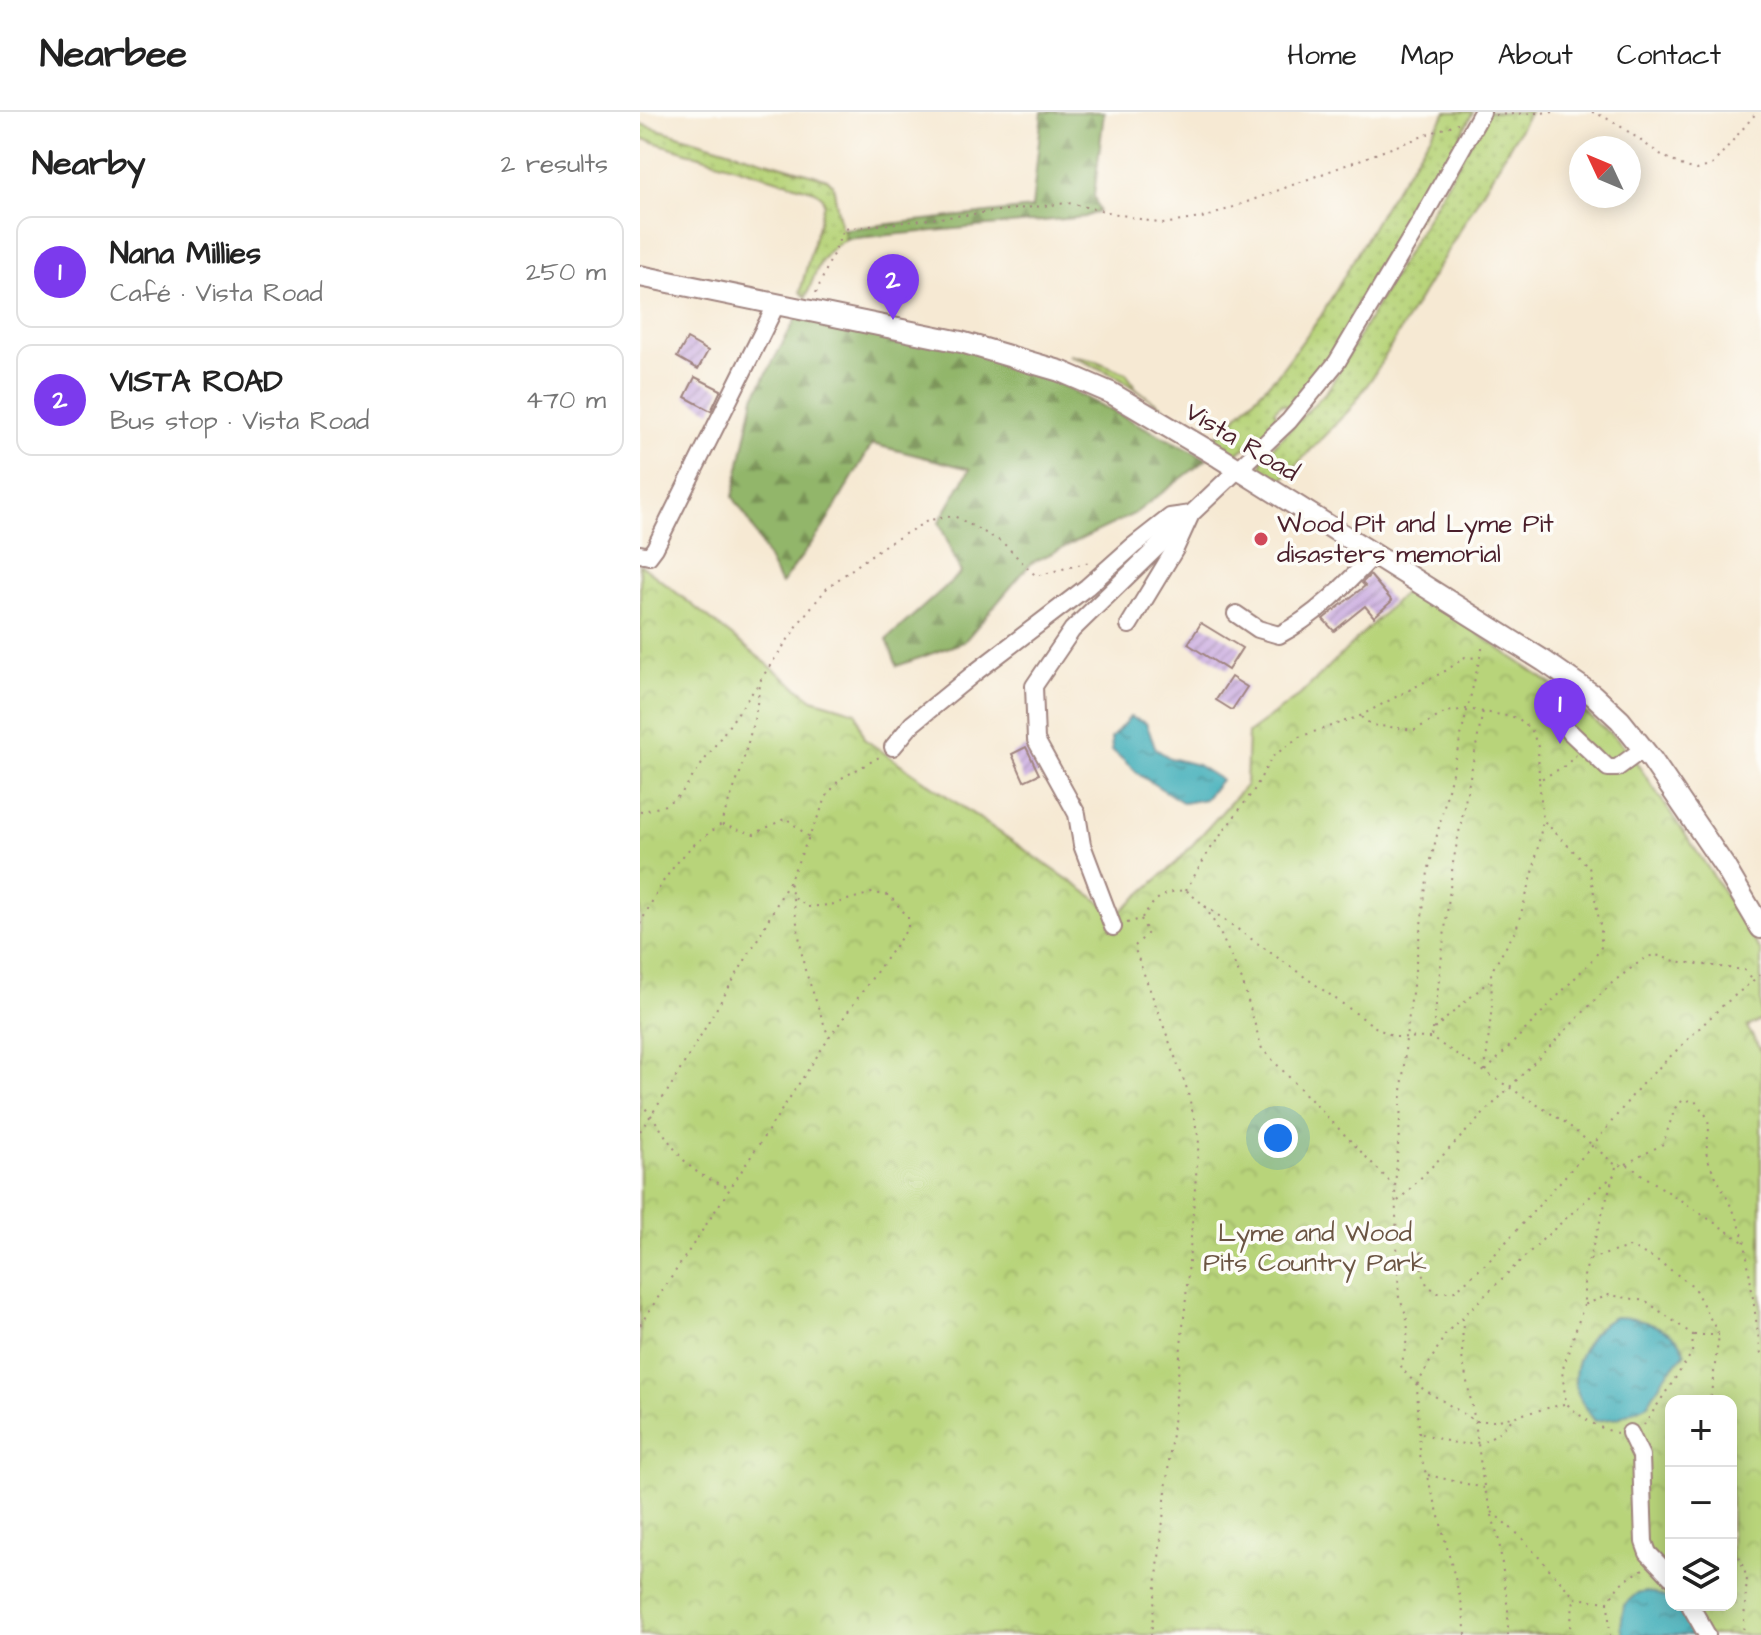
<!DOCTYPE html>
<html lang="en">
<head>
<meta charset="utf-8">
<style>
	:root { --surface:#fff; --page:#f6f6f6; --text:#222; --muted:#767676; --line:#e0e0e0; --accent:#7c3aed }
	body { margin:0; font-family:"Architects Daughter",sans-serif; background:var(--page); color:var(--text) }
	.controls { position:absolute; right:24px; bottom:24px; display:grid; overflow:hidden; border-radius:16px; box-shadow:0 4px 20px #0003 }
	.controls button { width:72px; height:72px; display:grid; place-items:center; padding:0; border:0; border-bottom:2px solid var(--line); background:var(--surface); color:var(--text); font:40px sans-serif }
	.compass { position:absolute; left:929px; top:24px; width:72px; height:72px; border-radius:50%; background:var(--surface); box-shadow:0 4px 20px #0003; rotate:314deg }
	.you { position:absolute; left:638px; top:1026px; width:28px; height:28px; margin:-20px; border:6px solid #fff; border-radius:50%; background:#1a73e8; box-shadow:0 0 0 12px #1a73e833 }
	.badge { display:grid; place-items:center; width:52px; height:52px; border-radius:50%; background:var(--accent); color:#fff; font-size:26px; font-weight:700 }
	.pin { position:absolute; translate:-50% -66px; filter:drop-shadow(0 2px 4px #0008) }
	.pin::after { content:''; position:absolute; top:42px; width:28px; height:24px; background:inherit; clip-path:polygon(0 0,100% 0,50% 100%) }
	.list { margin:0; padding:0; list-style:none }
	h2 { display:flex; justify-content:space-between; align-items:center; height:104px; margin:0; padding:0 32px; font-size:34px }
	h2 small { font-size:26px; font-weight:400; color:var(--muted) }
	.list li { display:grid; grid-template-columns:52px 1fr auto; gap:24px; align-items:center; box-sizing:border-box; height:112px; margin:0 16px 16px; padding:0 16px; border:2px solid var(--line); border-radius:16px }
	.list b { display:block; font-size:30px; white-space:nowrap }
	.list p { margin:0; font-size:26px; white-space:nowrap; color:var(--muted) }
	.list em { font-size:26px; font-style:normal; color:var(--muted) }
	.icon { flex:none; width:44px; height:44px; fill:none; stroke:currentColor; stroke-width:2; stroke-linecap:round; stroke-linejoin:round }
	.map { position:relative; flex:none; width:1121px; height:1523px; overflow:hidden }
	header { display:flex; align-items:center; gap:48px; box-sizing:border-box; height:112px; padding:0 40px; background:var(--surface); border-bottom:2px solid var(--line) }
	header strong { font-size:38px }
	nav { display:flex; gap:44px; margin-inline-start:auto; font-size:28px }
	main { display:flex }
	aside { flex:1; background:var(--surface) }
	.map>svg:first-child { display:block }
</style>
</head>
<body>
<header>
<strong>Nearbee</strong>
<nav><a>Home</a><a>Map</a><a>About</a><a>Contact</a></nav>
</header>
<main>
<aside>
<h2>Nearby<small>2 results</small></h2>
<ul class="list">
<li><span class="badge">1</span><div><b>Nana Millies</b><p>Café · Vista Road</p></div><em>250 m</em></li>
<li><span class="badge">2</span><div><b>VISTA ROAD</b><p>Bus stop · Vista Road</p></div><em>470 m</em></li>
</ul>
</aside>
<div class="map">
<svg width="1121" height="1523" viewBox="0 0 1121 1523">
	<defs>
		<pattern id="grass-dots" width="8" height="8" patternUnits="userSpaceOnUse" patternTransform="scale(2)"><rect width="8" height="8" fill="#b8d47a"/><path d="M2 2h.1M6 6h.1" fill="none" stroke="#a0b66a" stroke-width="1.8" stroke-linecap="round"/></pattern>
		<pattern id="forest-firs" width="22" height="20" patternUnits="userSpaceOnUse" patternTransform="scale(2)"><rect width="22" height="20" fill="#92b66a"/><path d="M5 1l3.5 6h-7zM16 11l3.5 6h-7z" fill="#799357"/></pattern>
		<pattern id="park-crowns" width="20" height="18" patternUnits="userSpaceOnUse" patternTransform="scale(2)"><rect width="20" height="18" fill="#b8d47a"/><path d="M2 6a3 3 0 1 1 6 0M12 15a3 3 0 1 1 6 0" fill="none" stroke="#a0b66a"/></pattern>
		<pattern id="water-ripples" width="26" height="14" patternUnits="userSpaceOnUse" patternTransform="scale(2)"><rect width="26" height="14" fill="#3bacb7"/><path d="M2 4q2-2 4 0t4 0M15 11q2-2 4 0t4 0" fill="none" stroke="#348b95"/></pattern>
		<pattern id="building-hatch" width="6" height="6" patternUnits="userSpaceOnUse" patternTransform="scale(2)"><rect width="6" height="6" fill="#c8a8df"/><path d="M-1 1l2-2M0 6l6-6M5 7l2-2" fill="none" stroke="#a488b5"/></pattern>
	</defs>
	<rect width="100%" height="100%" fill="#fdfcf7"/>
	<filter id="ink" filterUnits="userSpaceOnUse"><feTurbulence type="fractalNoise" baseFrequency=".0125" numOctaves="2"/><feDisplacementMap in="SourceGraphic" scale="16" xChannelSelector="R" yChannelSelector="G"/><feConvolveMatrix kernelMatrix="1 2 1 2 8 2 1 2 1" color-interpolation-filters="sRGB"/></filter>
	<filter id="wash" filterUnits="userSpaceOnUse"><feTurbulence type="fractalNoise" baseFrequency=".006" numOctaves="4" result="noise"/><feDisplacementMap in="SourceGraphic" scale="32" xChannelSelector="R" yChannelSelector="G"/><feGaussianBlur stdDeviation="1.8" result="paint"/><feColorMatrix in="noise" values="0 0 0 0 0 0 0 0 0 0 0 0 0 0 0 0 0 1.4 0 .05"/><feComposite in="paint" operator="in"/></filter>
	<g filter="url(#wash)">
		<rect width="100%" height="100%" fill="#f6e9d3"/>
		<g fill="url(#grass-dots)" stroke="#817a52" stroke-width="2">
			<path d="M806 0H833L779 106C762 115 756 128 746 143 739 155 730 167 723 180 706 213 681 275 650 295L641 292 634 299 637 303 635 311 610 336 606 335 595 343 474 263 429 243 456 249 486 261 496 276 515 291 576 325 638 262 681 204 745 93Z"/>
			<path d="M848 0H890L732 266 710 297 639 371 618 357 623 351 621 347 688 278Z"/>
			<path d="M0 12 187 67 193 73 201 116 204 117 206 127C179 142 177 158 166 185L160 180 184 91 182 84 175 79 0 26Z"/>
		</g>
		<g fill="url(#forest-firs)" stroke="#6e6a4a" stroke-width="2">
			<path d="M402 0H464L454 84 459 99 445 105 206 127 204 117 392 96Z"/>
			<path d="M159 201 350 237 567 347 494 402 391 451 324 530 257 554 247 527 321 461 299 410 330 357 232 332 183 416 141 472 108 407 93 385 114 285Z"/>
		</g>
		<path fill="url(#park-crowns)" stroke="#817a52" stroke-width="2" fill-rule="evenodd" d="M0 452 172 587 216 600 224 627 478 802 537 750 606 673 608 621 660 583 770 475 911 572 980 630 992 644 1072 762 1121 840V908L1107 915 1121 939V1523H0ZM1031 1289H1091V1493H1031Z"/>
		<g fill="url(#water-ripples)" stroke="#426671" stroke-width="2">
			<path d="M490 605 506 611 516 637 530 646 557 653 581 668 565 687 544 691 501 664 472 638 471 626Z"/>
			<path d="M975 1205C997 1205 1039 1217 1045 1241L1024 1265 1008 1292 978 1306 955 1309C947 1298 938 1288 936 1275 931 1248 952 1215 975 1205Z"/>
			<path d="M1006 1480C1031 1481 1042 1503 1053 1523H983L981 1514 984 1493 996 1482Z"/>
		</g>
		<g id="blocks">
			<g fill="url(#building-hatch)">
				<path d="M47 227 68 239 58 257 37 245Z"/>
				<path d="M55 265 81 278 71 299 45 285Z"/>
				<path d="M730 463 752 489 734 505 725 494 694 519 683 507 725 474 722 471Z"/>
				<path d="M561 511 602 536 588 558 548 532Z"/>
				<path d="M591 565 607 575 592 598 576 588Z"/>
				<path d="M386 635 399 662 384 669 372 642Z"/>
			</g>
		</g>
	</g>
	<g filter="url(#ink)">
		<use href="#blocks" fill-opacity="0" stroke="#a0847f" stroke-width="2"/>
		<g fill="none" stroke-linecap="round" stroke-linejoin="round">
			<defs>
				<g id="minor">
					<path d="M0 442 9 444 15 436 137 191"/>
					<path d="M596 502 618 517 639 523C676 504 705 473 734 443"/>
					<path d="M489 513 535 437 551 402 649 309 697 250 782 107 842 0"/>
					<path d="M930 620 968 656H977L1003 637"/>
					<path d="M253 635 272 612 337 559 447 475 493 434 530 405 551 402"/>
					<path d="M473 815 442 733 437 702 396 628 394 574 432 518 544 409"/>
					<path d="M990 1321 1001 1344 1004 1430 1008 1441 1031 1465"/>
					<path d="M1050 1493 1067 1523"/>
				</g>
				<path id="major" d="M0 164 321 230 420 259 471 281 579 345 904 549 953 583 980 608 1012 648 1085 755 1121 816"/>
			</defs>
			<use href="#minor" stroke="#a0847f" stroke-width="20"/>
			<use href="#major" stroke="#a0847f" stroke-width="24"/>
			<g stroke="#a0847f" stroke-width="2" stroke-dasharray="2 6" stroke-linecap="butt">
				<path d="M952 0C990 13 1016 49 1057 58L1072 53 1117 0"/>
				<path d="M855 3 918 0"/>
				<path d="M176 181 204 117 428 91 522 112 567 105 818 11"/>
				<path d="M721 605 732 613 775 618 806 600 827 597 878 606 892 619 898 635 899 667"/>
				<path d="M0 700 23 694 40 683 121 568"/>
				<path d="M82 713 114 722 146 706 169 725"/>
				<path d="M546 778 569 739 614 678 632 645 659 625 720 604 807 558 825 545 837 546"/>
				<path d="M153 786 164 855 189 926"/>
				<path d="M565 794 738 917 756 925 791 926 926 1011 977 1054 986 1052 1105 1131"/>
				<path d="M501 807 508 821 494 835 547 977 559 1027 546 1186 511 1523"/>
				<path d="M487 811 501 807C515 787 521 780 546 778L565 794 579 819 602 868 622 937 754 1074"/>
				<path d="M0 812 22 771 35 753 51 735 80 713 100 661 115 604 121 567 164 504 188 475 242 435 289 408 314 404 362 430 396 464 453 449"/>
				<path d="M793 918 813 751 843 599"/>
				<path d="M791 924 793 918 849 869"/>
				<path d="M845 959 852 893 851 860 876 818 893 761 903 708"/>
				<path d="M846 959 955 845 961 835V818L949 755 903 708 899 668 925 654 936 643"/>
				<path d="M0 991C20 1010 30 1037 51 1055 61 1065 77 1070 90 1076"/>
				<path d="M0 1019 29 977 117 828 149 770 188 682 200 667 243 643"/>
				<path d="M986 1052 1023 1032 1035 996 1043 988 1055 989 1068 1006 1069 1017 1066 1040 1070 1053 1098 1108 1105 1131 1121 1242"/>
				<path d="M976 1055 944 1164V1193L969 1183 1006 1189 1053 1223 1052 1241 1004 1313"/>
				<path d="M758 1089 973 870 1006 845 1016 843 1035 849 1104 858 1113 867"/>
				<path d="M781 1139 782 1158 787 1173 798 1181 815 1179 848 1150 953 1033 1000 974 1081 895 1121 862"/>
				<path d="M950 1147 989 1135 1014 1146 1053 1174 1079 1223 1070 1289"/>
				<path d="M944 1193 922 1259 926 1291C941 1306 956 1315 977 1321"/>
				<path d="M823 1206 822 1245 835 1309 843 1370 859 1429 868 1498V1523"/>
				<path d="M0 1213 189 926 268 816V805L249 783 232 781 190 793 168 795 153 785 149 770"/>
				<path d="M1054 1223H1079"/>
				<path d="M924 1292 855 1309H835L777 1273 806 1221 901 1129 974 1063"/>
				<path d="M782 1321C824 1336 843 1340 875 1304"/>
				<path d="M788 1363 844 1376"/>
				<path d="M852 1400 880 1424 935 1486 968 1490 980 1472 1003 1457"/>
				<path d="M1091 1422 1107 1466 1103 1523"/>
				<path d="M968 1490 970 1523"/>
				<path d="M826 1523 822 1493 796 1393 780 1343 777 1273 761 1256C766 1229 774 1212 759 1187L755 1075 766 926 788 760 843 533"/>
				<path d="M929 1523 934 1487"/>
			</g>
			<use href="#minor" stroke="#fff" stroke-width="16"/>
			<use href="#major" stroke="#fff" stroke-width="20"/>
		</g>
	</g>
	<circle fill="#d1495b" stroke="#fdfcf7" stroke-width="3" cx="621" cy="427" r="8"/>
	<g text-anchor="middle" dominant-baseline="central" stroke-width="7" stroke-linejoin="round" paint-order="stroke">
		<g font-size="26" fill="#4a1f2b" stroke="#fdfcf7">
			<text transform="translate(602 330) rotate(31)">Vista Road</text>
		</g>
		<g font-size="26" fill="#4a1f2b" stroke="#fdfcf7" text-anchor="start">
			<text x="637" y="412">Wood Pit and Lyme Pit<tspan x="637" dy="30">disasters memorial</tspan></text>
		</g>
		<g font-size="26" fill="#6b5543" stroke="#fdfcf7">
			<text x="675" y="1121">Lyme and Wood<tspan x="675" dy="30">Pits Country Park</tspan></text>
		</g>
	</g>
</svg>
<div class="controls">
<button>+</button>
<button>−</button>
<button><svg class="icon" aria-label="layers" viewBox="0 0 24 24"><path d="M12 4l9 5-9 5-9-5zM3 14l9 5 9-5"/></svg></button>
</div>
<svg class="compass" viewBox="-18 -18 36 36"><path d="M0-13l5 13h-10z" fill="#e53935"/><path d="M0 13l5-13h-10z" fill="#767676"/></svg>
<div class="you"></div>
<div class="pin badge" style="left:920px;top:632px">1</div>
<div class="pin badge" style="left:253px;top:208px">2</div>
</div>
</main>
</body>
</html>
